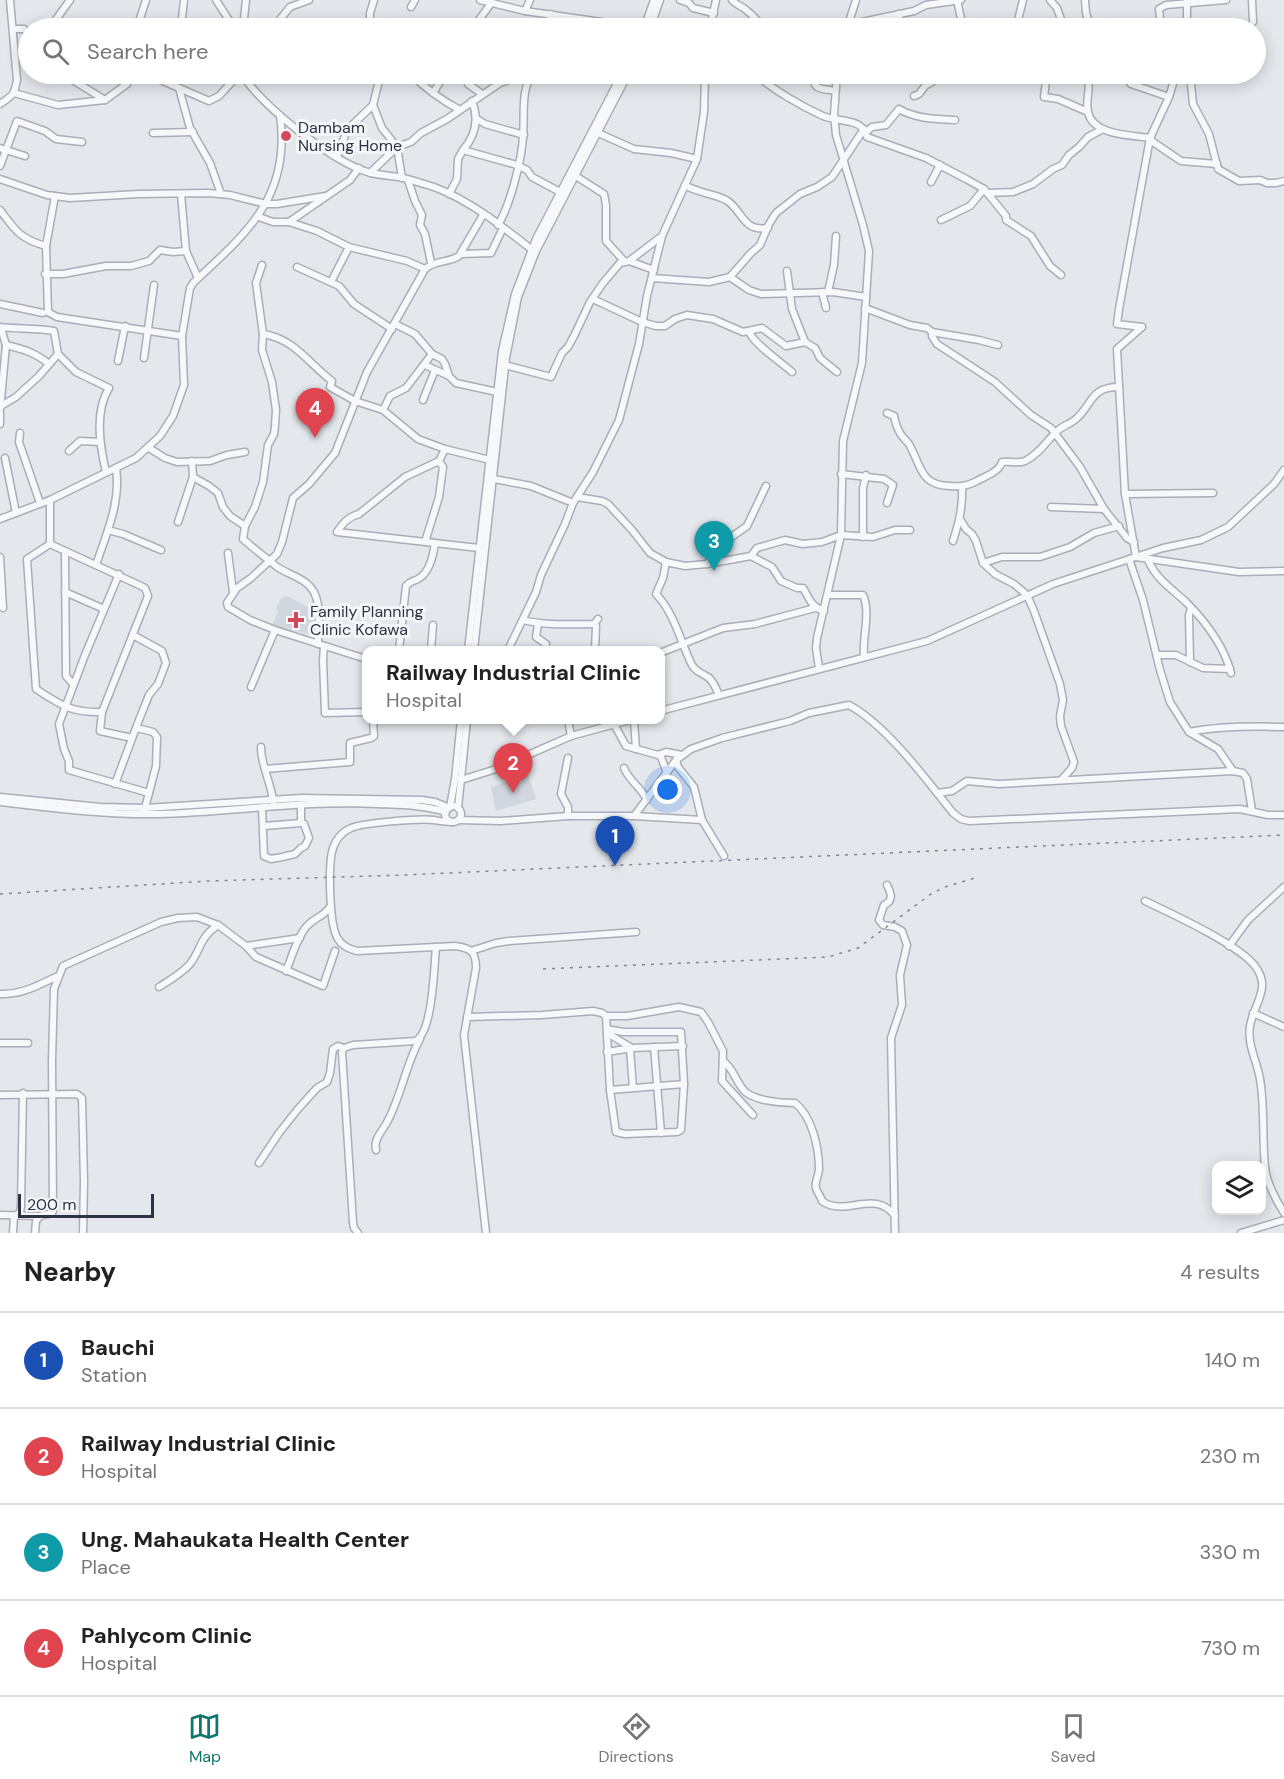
<!DOCTYPE html>
<html lang="en">
<head>
<meta charset="utf-8">
<style>
	:root { --surface:#fff; --page:#f2f2f2; --text:#222; --muted:#767676; --line:#e0e0e0; --accent:#0f766e }
	body { margin:0; font-family:"DM Sans",sans-serif; background:var(--page); color:var(--text) }
	.controls { position:absolute; right:18px; bottom:18px; display:grid; overflow:hidden; border-radius:12px; box-shadow:0 3px 15px #0003 }
	.controls button { width:54px; height:54px; display:grid; place-items:center; padding:0; border:0; border-bottom:2px solid var(--line); background:var(--surface); color:var(--text); font:30px sans-serif }
	.scale { position:absolute; left:18px; bottom:15px; width:136px; box-sizing:border-box; padding-left:6px; border:3px solid #2b3445; border-top:0; font-size:16px; line-height:21px; white-space:nowrap; color:#2b3445; -webkit-text-stroke:4px #f4f6f9; paint-order:stroke }
	.you { position:absolute; left:668px; top:790px; width:21px; height:21px; margin:-15px; border:4px solid #fff; border-radius:50%; background:#1a73e8; box-shadow:0 0 0 9px #1a73e833 }
	.badge { display:grid; place-items:center; width:39px; height:39px; border-radius:50%; background:var(--accent); color:#fff; font-size:20px; font-weight:700 }
	.pin { position:absolute; translate:-50% -50px; filter:drop-shadow(0 2px 3px #0008) }
	.pin::after { content:''; position:absolute; top:32px; width:21px; height:18px; background:inherit; clip-path:polygon(0 0,100% 0,50% 100%) }
	.popup { position:absolute; left:362px; top:646px; width:303px; height:78px; box-sizing:border-box; display:grid; place-content:center; border-radius:12px; background:var(--surface); filter:drop-shadow(0 2px 4px #0005); font-size:20px; white-space:nowrap; color:var(--muted) }
	.popup b { font-size:22px; color:var(--text) }
	.popup::after { content:''; position:absolute; left:50%; top:100%; margin-left:-12px; border:12px solid transparent; border-top-color:var(--surface) }
	.list { margin:0; padding:0; list-style:none }
	h2 { display:flex; justify-content:space-between; align-items:center; height:78px; margin:0; padding:0 24px; font-size:26px }
	h2 small { font-size:20px; font-weight:400; color:var(--muted) }
	.list li { display:grid; grid-template-columns:39px 1fr auto; gap:18px; align-items:center; box-sizing:border-box; height:96px; padding:0 24px; border-top:2px solid var(--line) }
	.list b { display:block; font-size:22px; white-space:nowrap }
	.list p { margin:0; font-size:20px; white-space:nowrap; color:var(--muted) }
	.list em { font-size:20px; font-style:normal; color:var(--muted) }
	.icon { flex:none; width:33px; height:33px; fill:none; stroke:currentColor; stroke-width:2; stroke-linecap:round; stroke-linejoin:round }
	.map { position:relative; flex:none; width:1284px; height:1233px; overflow:hidden }
	.search { position:absolute; background:var(--surface); box-shadow:0 3px 15px #0003; left:18px; right:18px; top:18px; height:66px; display:flex; align-items:center; gap:15px; box-sizing:border-box; padding:0 21px; border-radius:33px; color:var(--muted); font-size:22px }
	.sheet { height:462px; background:var(--surface) }
	nav { display:flex; justify-content:space-around; align-items:center; box-sizing:border-box; height:84px; border-top:2px solid var(--line); background:var(--surface); font-size:16px; color:var(--muted) }
	nav a { display:grid; justify-items:center; gap:3px }
	nav .on { color:var(--accent) }
	.map>svg:first-child { display:block }
</style>
</head>
<body>
<div class="map">
<svg width="1284" height="1233" viewBox="0 0 1284 1233">
	<rect width="100%" height="100%" fill="#e4e7ec"/>
	<g fill="#d2d6de">
		<path d="M287 596 319 613 315 635 272 626 278 611 276 609 281 598Z"/>
		<path d="M528 775 536 799 496 811 491 787Z"/>
	</g>
	<g fill="none" stroke-linecap="round" stroke-linejoin="round">
		<defs>
			<g id="minor">
				<path d="M216 0 234 28"/>
				<path d="M374 0 370 13V24L374 28"/>
				<path d="M480 0 525 11 643 28"/>
				<path d="M680 0 689 3 693 8 714 13"/>
				<path d="M732 0C736 5 740 5 745 9 751 14 759 21 763 28"/>
				<path d="M957 0 963 28"/>
				<path d="M1050 0 1057 8 1064 28"/>
				<path d="M1085 0 1086 13 1091 28"/>
				<path d="M1252 0 1253 22"/>
				<path d="M1187 1V28"/>
				<path d="M411 7 415 0"/>
				<path d="M525 11 530 0"/>
				<path d="M899 14 900 28"/>
				<path d="M479 21 488 28"/>
				<path d="M848 25 914 11 926 5 961 0"/>
				<path d="M53 28 52 25 70 0"/>
				<path d="M137 28 146 0"/>
				<path d="M181 28 184 0"/>
				<path d="M243 28 246 0"/>
				<path d="M273 28 290 7 309 0"/>
				<path d="M473 28 492 2"/>
				<path d="M548 28 551 14"/>
				<path d="M644 28 654 0"/>
				<path d="M650 28 660 0"/>
				<path d="M710 28 716 0"/>
				<path d="M847 28 856 0"/>
				<path d="M1016 28 1023 0"/>
				<path d="M1161 28 1159 9 1166 5 1226 0"/>
				<path d="M13 29H24L28 33"/>
				<path d="M147 74 209 101 219 96 239 74"/>
				<path d="M242 74C261 106 335 164 371 173 380 175 390 176 399 177 410 179 423 184 434 187 469 200 502 226 531 249"/>
				<path d="M411 74C426 89 441 100 460 110"/>
				<path d="M470 74 468 84 482 94"/>
				<path d="M756 74C771 89 803 107 823 116 834 121 856 119 863 129 865 131 866 134 867 137L926 158 968 180 984 189 1006 216V220L1031 236 1050 266 1061 275"/>
				<path d="M811 74C815 91 819 88 835 91"/>
				<path d="M1039 74 1046 81 1044 97 1058 99 1088 112"/>
				<path d="M1087 74C1092 86 1085 99 1088 112 1093 136 1132 135 1150 138L1153 142 1181 161 1217 164"/>
				<path d="M1098 74 1128 80 1131 84 1169 97"/>
				<path d="M1190 74 1193 104 1209 134 1218 169 1239 181 1260 180 1267 183H1276L1284 181"/>
				<path d="M179 88 190 128 210 163 221 194"/>
				<path d="M14 93 58 105 105 100 71 79"/>
				<path d="M433 93 445 74"/>
				<path d="M914 96 919 94 925 86 945 74"/>
				<path d="M105 100 127 84 129 74"/>
				<path d="M472 101C479 119 476 135 463 150L517 165 527 170 532 177 560 192"/>
				<path d="M0 104C13 95 14 96 17 80L10 0"/>
				<path d="M373 105 382 128 397 147 402 178"/>
				<path d="M477 119 485 124 524 135"/>
				<path d="M596 132 634 149 671 153 697 159"/>
				<path d="M153 133 193 132"/>
				<path d="M865 133 872 127 886 125 899 109C916 119 936 119 955 120"/>
				<path d="M0 148 25 156"/>
				<path d="M337 157 347 130 373 105 378 85V74"/>
				<path d="M0 166 17 121 45 131 56 139 82 142"/>
				<path d="M370 173 397 147 411 142 421 133 447 119 500 83 526 74"/>
				<path d="M574 175 604 194 606 205V241L625 262"/>
				<path d="M0 179 47 195 70 198 138 194 208 193 230 195 266 204H277L326 196"/>
				<path d="M408 180 415 201 422 215 420 225 425 234 431 263"/>
				<path d="M931 182 940 165"/>
				<path d="M685 185C697 193 713 193 726 200 743 210 742 232 768 228"/>
				<path d="M988 193 1013 192 1033 184 1053 169 1062 165 1069 155 1079 147 1088 137 1103 129"/>
				<path d="M181 194 186 251 198 278"/>
				<path d="M449 194 457 179 458 159 463 150"/>
				<path d="M0 210C15 230 20 239 46 246"/>
				<path d="M259 217 273 222H289L317 231 349 247 407 261 425 269"/>
				<path d="M941 220 970 206 984 189"/>
				<path d="M289 222 350 180 359 168"/>
				<path d="M498 225C510 206 522 159 523 136 525 118 520 88 533 74"/>
				<path d="M461 254 491 253 503 228"/>
				<path d="M629 261 654 270"/>
				<path d="M262 265 256 283 263 334 262 350 272 382 276 410 275 426 274 434 268 445 263 482 255 507 245 526 243 539C254 549 265 557 276 566 289 576 310 578 316 597 321 611 318 629 318 644"/>
				<path d="M297 267 339 286 354 304 392 329"/>
				<path d="M787 271 792 309 805 342 815 348 820 358 837 372"/>
				<path d="M45 274H63L106 266H131L149 261 160 250 173 252 186 251"/>
				<path d="M730 277 750 254 760 245 769 224 776 213 800 194 817 187 832 177 864 129"/>
				<path d="M652 278 709 282 730 277 749 290 761 294 833 292 866 297"/>
				<path d="M331 282 349 247"/>
				<path d="M822 292 826 308"/>
				<path d="M828 292 834 265 836 236"/>
				<path d="M593 299 642 322 656 326H665L675 319 687 315 713 319 743 332 762 328 786 346 805 342"/>
				<path d="M0 304 43 313"/>
				<path d="M865 308 910 325 927 328 932 332 979 340 998 345"/>
				<path d="M48 312 57 317 182 336"/>
				<path d="M48 312 46 246 55 196"/>
				<path d="M395 324 415 334 432 354 442 359 445 364 449 376"/>
				<path d="M0 327C18 329 37 328 54 331L58 354 76 372 109 388C94 412 100 447 106 472"/>
				<path d="M1142 327 1117 324 1119 309 1150 138 1169 97 1176 74"/>
				<path d="M749 331C752 343 781 362 792 372"/>
				<path d="M932 332V336L937 344 995 382 1031 415 1051 428 1080 467 1104 509 1127 538 1134 542"/>
				<path d="M263 334C295 339 308 363 332 381L330 387 355 401 383 410 418 439 445 449 490 460"/>
				<path d="M6 345C23 349 36 353 49 364"/>
				<path d="M144 358 154 285"/>
				<path d="M118 361 125 326"/>
				<path d="M425 365 449 376 456 383 497 392"/>
				<path d="M505 365 551 377 562 353 568 347 575 334 590 302 603 283 620 263 629 261 662 236"/>
				<path d="M423 400 435 370"/>
				<path d="M1 406 16 397 39 376 58 354"/>
				<path d="M0 410 6 345 1 328"/>
				<path d="M383 410 390 396 406 388 432 354"/>
				<path d="M887 413 894 416C895 421 897 428 900 433 902 437 906 440 909 444 921 465 920 486 950 486 961 487 967 486 977 481 986 476 999 472 1002 462 1010 461 1018 464 1025 461 1039 454 1046 442 1056 432 1062 426 1070 424 1076 419 1093 404 1090 387 1119 387"/>
				<path d="M0 414V424"/>
				<path d="M20 433 19 442 40 503"/>
				<path d="M149 448 165 458 177 462 210 461 227 455 245 452"/>
				<path d="M445 449 439 461 405 477 359 514C348 517 343 523 337 532L479 548"/>
				<path d="M69 451 80 441 100 442"/>
				<path d="M5 458 16 513"/>
				<path d="M841 474 884 479 893 485 887 503"/>
				<path d="M193 477 209 486 218 493 223 507 230 516 245 526"/>
				<path d="M494 479 531 486 573 503"/>
				<path d="M1125 494 1213 493"/>
				<path d="M577 497 602 501 608 504 632 530 650 553 666 562 685 566 707 564 751 556 772 567 781 581 797 588H803C810 599 810 606 824 611"/>
				<path d="M50 500V544L27 559 36 689C61 705 71 713 102 712L148 596 145 588 139 585 50 544"/>
				<path d="M1051 507 1104 509"/>
				<path d="M0 519 50 500 136 458 160 436 173 416 184 385 182 336 190 288 194 282C248 232 291 196 280 115"/>
				<path d="M960 519 966 529 972 534 976 541 983 563 995 574 1014 584 1027 595 1034 611 1060 684 1063 700 1060 716 1061 726 1074 762 1072 768 1062 779"/>
				<path d="M178 522 193 477 192 461"/>
				<path d="M108 530 123 534 161 550"/>
				<path d="M863 537V488L866 475"/>
				<path d="M953 541C959 522 963 506 962 487"/>
				<path d="M425 542 439 497 443 467 439 461"/>
				<path d="M65 552 66 676 73 684"/>
				<path d="M228 553 233 592"/>
				<path d="M751 556 757 548 785 540 803 544 822 542 841 535 873 537 895 530H910"/>
				<path d="M0 557 3 608"/>
				<path d="M1136 557 1125 494 1117 349 1142 327"/>
				<path d="M1136 557 1239 572 1284 571"/>
				<path d="M1129 559 1143 600 1160 670 1170 702 1189 732 1218 749 1233 771"/>
				<path d="M1148 560C1156 579 1172 589 1186 602 1205 621 1224 646 1231 673"/>
				<path d="M666 562 663 578 656 594C675 614 680 641 692 665 696 672 700 672 706 676 713 679 716 689 719 695"/>
				<path d="M983 563 1002 557H1040L1070 547 1094 533 1119 526"/>
				<path d="M707 564 723 543 747 526 766 486"/>
				<path d="M96 565C107 532 121 502 116 468"/>
				<path d="M119 574 85 655 59 724 64 749 69 761V770L149 793 145 808"/>
				<path d="M65 592 104 609"/>
				<path d="M828 595H863C871 612 862 638 864 657"/>
				<path d="M523 620C547 626 570 624 594 624L598 619"/>
				<path d="M538 624 536 637 546 644 544 650"/>
				<path d="M324 646 323 660 325 713 366 712"/>
				<path d="M399 650 406 586C410 581 412 582 418 579 430 572 433 556 435 543"/>
				<path d="M431 650 433 625"/>
				<path d="M468 650 502 351 515 294 536 239 622 74"/>
				<path d="M474 650 506 358 518 297 536 251 628 74"/>
				<path d="M508 650 536 592 541 575 565 524 573 503 593 472 619 420 639 344 647 296 662 236 697 159 704 112 705 74"/>
				<path d="M595 650 596 626"/>
				<path d="M660 653 723 628 755 624 815 608"/>
				<path d="M1157 655H1176L1203 668 1230 669"/>
				<path d="M366 659 275 630 250 620 228 607 227 603 237 588 251 578 277 554 282 542 293 498 309 484 335 453 367 372 425 269C435 260 448 263 459 256L483 215"/>
				<path d="M1190 662 1189 615 1191 608"/>
				<path d="M819 668 816 648 817 638 841 535 843 441 862 363 869 251 863 225 836 135 834 114 837 74"/>
				<path d="M251 687 275 630"/>
				<path d="M660 711 927 641 1053 584 1163 548 1201 540 1228 527 1274 484 1284 470"/>
				<path d="M102 712 100 731 132 738"/>
				<path d="M568 720 571 736"/>
				<path d="M634 720 636 749"/>
				<path d="M614 724 626 746 658 755 666 752 682 755"/>
				<path d="M137 728 153 732 157 737 156 766 149 793"/>
				<path d="M1189 732C1221 726 1252 726 1284 727"/>
				<path d="M261 747C261 766 271 782 273 801"/>
				<path d="M658 755 661 757 667 773"/>
				<path d="M568 758 561 794 568 807V816"/>
				<path d="M676 760 678 767 694 787 702 820 724 856"/>
				<path d="M624 768C629 781 641 787 647 800"/>
				<path d="M265 769 350 762V743L371 738 374 736 373 720"/>
				<path d="M461 780 496 769 571 736 630 720"/>
				<path d="M115 784 139 720 149 695 158 684 166 663 162 651 133 635"/>
				<path d="M937 793 952 791 967 781 999 784 1233 771 1243 773 1247 779 1252 811"/>
				<path d="M0 797 100 807 145 808 301 798 422 800 435 802 449 808"/>
				<path d="M0 802C52 808 107 815 159 814 233 812 305 800 378 804 401 805 424 805 446 812"/>
				<circle cx="453" cy="814" r="8"/>
				<path d="M450 807 455 779 461 720"/>
				<path d="M262 808 264 856 271 859 282 857 295 854 301 848 305 846 309 838 304 824 301 822V805"/>
				<path d="M458 808 467 720"/>
				<path d="M634 816 702 820"/>
				<path d="M458 820 501 821 568 816H634L676 760 691 749 722 738 790 721 809 713 849 705C886 725 926 779 953 813L961 819 969 821 1240 809 1268 815H1284"/>
				<path d="M452 822C445 822 440 821 434 820 421 818 362 823 351 828 342 832 336 839 333 848 328 863 329 926 338 939 342 946 349 949 357 951L455 946C471 948 476 952 476 968L464 1035 486 1233"/>
				<path d="M264 826 301 823"/>
				<path d="M887 885C891 893 894 901 884 905L879 920 883 925 895 927 902 931 907 945 900 975 902 1005 891 1038 895 1233"/>
				<path d="M1145 901C1172 914 1238 944 1255 966 1272 988 1254 1003 1250 1026 1247 1045 1257 1061 1260 1079 1265 1108 1262 1138 1265 1167 1266 1182 1276 1200 1284 1213"/>
				<path d="M246 946 300 938"/>
				<path d="M1229 946 1248 920 1284 887"/>
				<path d="M471 951 496 943 509 941 636 932"/>
				<path d="M286 971C292 957 297 937 307 926 315 917 322 918 330 907"/>
				<path d="M159 987C170 980 181 974 190 964 202 948 199 938 218 925"/>
				<path d="M0 994C22 995 38 985 58 976"/>
				<path d="M1253 1013 1284 1027"/>
				<path d="M606 1016H627L679 1007 701 1012 708 1022 723 1051 722 1081 753 1115"/>
				<path d="M467 1017 542 1015 593 1011 602 1013 606 1016 610 1090 616 1132 625 1134 677 1132 681 1130 684 1084 681 1032H623L607 1029"/>
				<path d="M607 1033 632 1048"/>
				<path d="M0 1043H28"/>
				<path d="M654 1047 661 1133"/>
				<path d="M630 1049 633 1088"/>
				<path d="M607 1052 632 1048 683 1046"/>
				<path d="M723 1061C733 1068 735 1079 742 1088 750 1101 782 1103 795 1103 812 1116 819 1148 819 1169 819 1176 814 1182 816 1188 817 1193 821 1196 822 1201 845 1218 875 1188 895 1216"/>
				<path d="M610 1090 684 1084"/>
				<path d="M0 1095 77 1094 82 1098 84 1181 83 1233"/>
				<path d="M376 1150C374 1139 380 1134 386 1124 401 1098 405 1066 420 1039"/>
				<path d="M259 1163 279 1133 298 1109 317 1088 327 1082 330 1073 333 1049 338 1046 344 1048"/>
				<path d="M0 1215 40 1216"/>
				<path d="M13 1233 14 1216 20 1213 21 1206 23 1093"/>
				<path d="M35 1233 36 1221 40 1216 52 1213 53 1211 52 1060 54 989 63 966 161 922 178 918 197 917 218 925 246 946 256 957 323 986 335 951"/>
				<path d="M358 1233 354 1228 353 1222 342 1052 344 1048 353 1045 415 1041C433 1034 434 966 436 947"/>
				<path d="M1241 1233 1284 1220"/>
			</g>
		</defs>
		<use href="#minor" stroke="#a9aeb7" stroke-width="9"/>
		<use href="#minor" stroke="#f7f8fa" stroke-width="6"/>
		<g stroke="#7d8696" stroke-width="1.5" stroke-dasharray="3 6" stroke-linecap="butt">
			<path d="M0 894 208 881 404 875 1284 835"/>
			<path d="M543 969 828 957 858 948 931 894 945 887 975 878"/>
		</g>
	</g>
	<g fill="#d1495b" stroke="#f4f6f9" stroke-width="2">
		<circle cx="286" cy="136" r="6"/>
		<path d="M293 611h6v6h6v6h-6v6h-6v-6h-6v-6h6z"/>
	</g>
	<g text-anchor="middle" dominant-baseline="central" stroke-width="6" stroke-linejoin="round" paint-order="stroke">
		<g font-size="16" fill="#2b3445" stroke="#f4f6f9" text-anchor="start">
			<text x="298" y="127">Dambam<tspan x="298" dy="18">Nursing Home</tspan></text>
			<text x="310" y="611">Family Planning<tspan x="310" dy="18">Clinic Kofawa</tspan></text>
		</g>
	</g>
</svg>
<div class="controls">
<button><svg class="icon" aria-label="layers" viewBox="0 0 24 24"><path d="M12 4l9 5-9 5-9-5zM3 14l9 5 9-5"/></svg></button>
</div>
<div class="scale">200 m</div>
<div class="you"></div>
<div class="pin badge" style="left:615px;top:866px;background:#1a4fb4">1</div>
<div class="pin badge" style="left:513px;top:793px;background:#e0444e">2</div>
<div class="popup"><b>Railway Industrial Clinic</b>Hospital</div>
<div class="pin badge" style="left:714px;top:571px;background:#0f9aa8">3</div>
<div class="pin badge" style="left:315px;top:438px;background:#e0444e">4</div>
<div class="search"><svg class="icon" aria-label="search" viewBox="0 0 24 24"><circle cx="10" cy="10" r="6"/><path d="M15 15l6 6"/></svg>Search here</div>
</div>
<section class="sheet">
<h2>Nearby<small>4 results</small></h2>
<ul class="list">
<li><span class="badge" style="background:#1a4fb4">1</span><div><b>Bauchi</b><p>Station</p></div><em>140 m</em></li>
<li><span class="badge" style="background:#e0444e">2</span><div><b>Railway Industrial Clinic</b><p>Hospital</p></div><em>230 m</em></li>
<li><span class="badge" style="background:#0f9aa8">3</span><div><b>Ung. Mahaukata Health Center</b><p>Place</p></div><em>330 m</em></li>
<li><span class="badge" style="background:#e0444e">4</span><div><b>Pahlycom Clinic</b><p>Hospital</p></div><em>730 m</em></li>
</ul>
</section>
<nav>
<a class="on"><svg class="icon" aria-label="map" viewBox="0 0 24 24"><path d="M3 6l6-2 6 2 6-2v14l-6 2-6-2-6 2zM9 4v14M15 6v14"/></svg>Map</a>
<a><svg class="icon" aria-label="directions" viewBox="0 0 24 24"><path d="M12 3l9 9-9 9-9-9zM9 14v-3h6M13 9l2 2-2 2"/></svg>Directions</a>
<a><svg class="icon" aria-label="saved" viewBox="0 0 24 24"><path d="M7 4h10v16l-5-4-5 4z"/></svg>Saved</a>
</nav>
</body>
</html>
